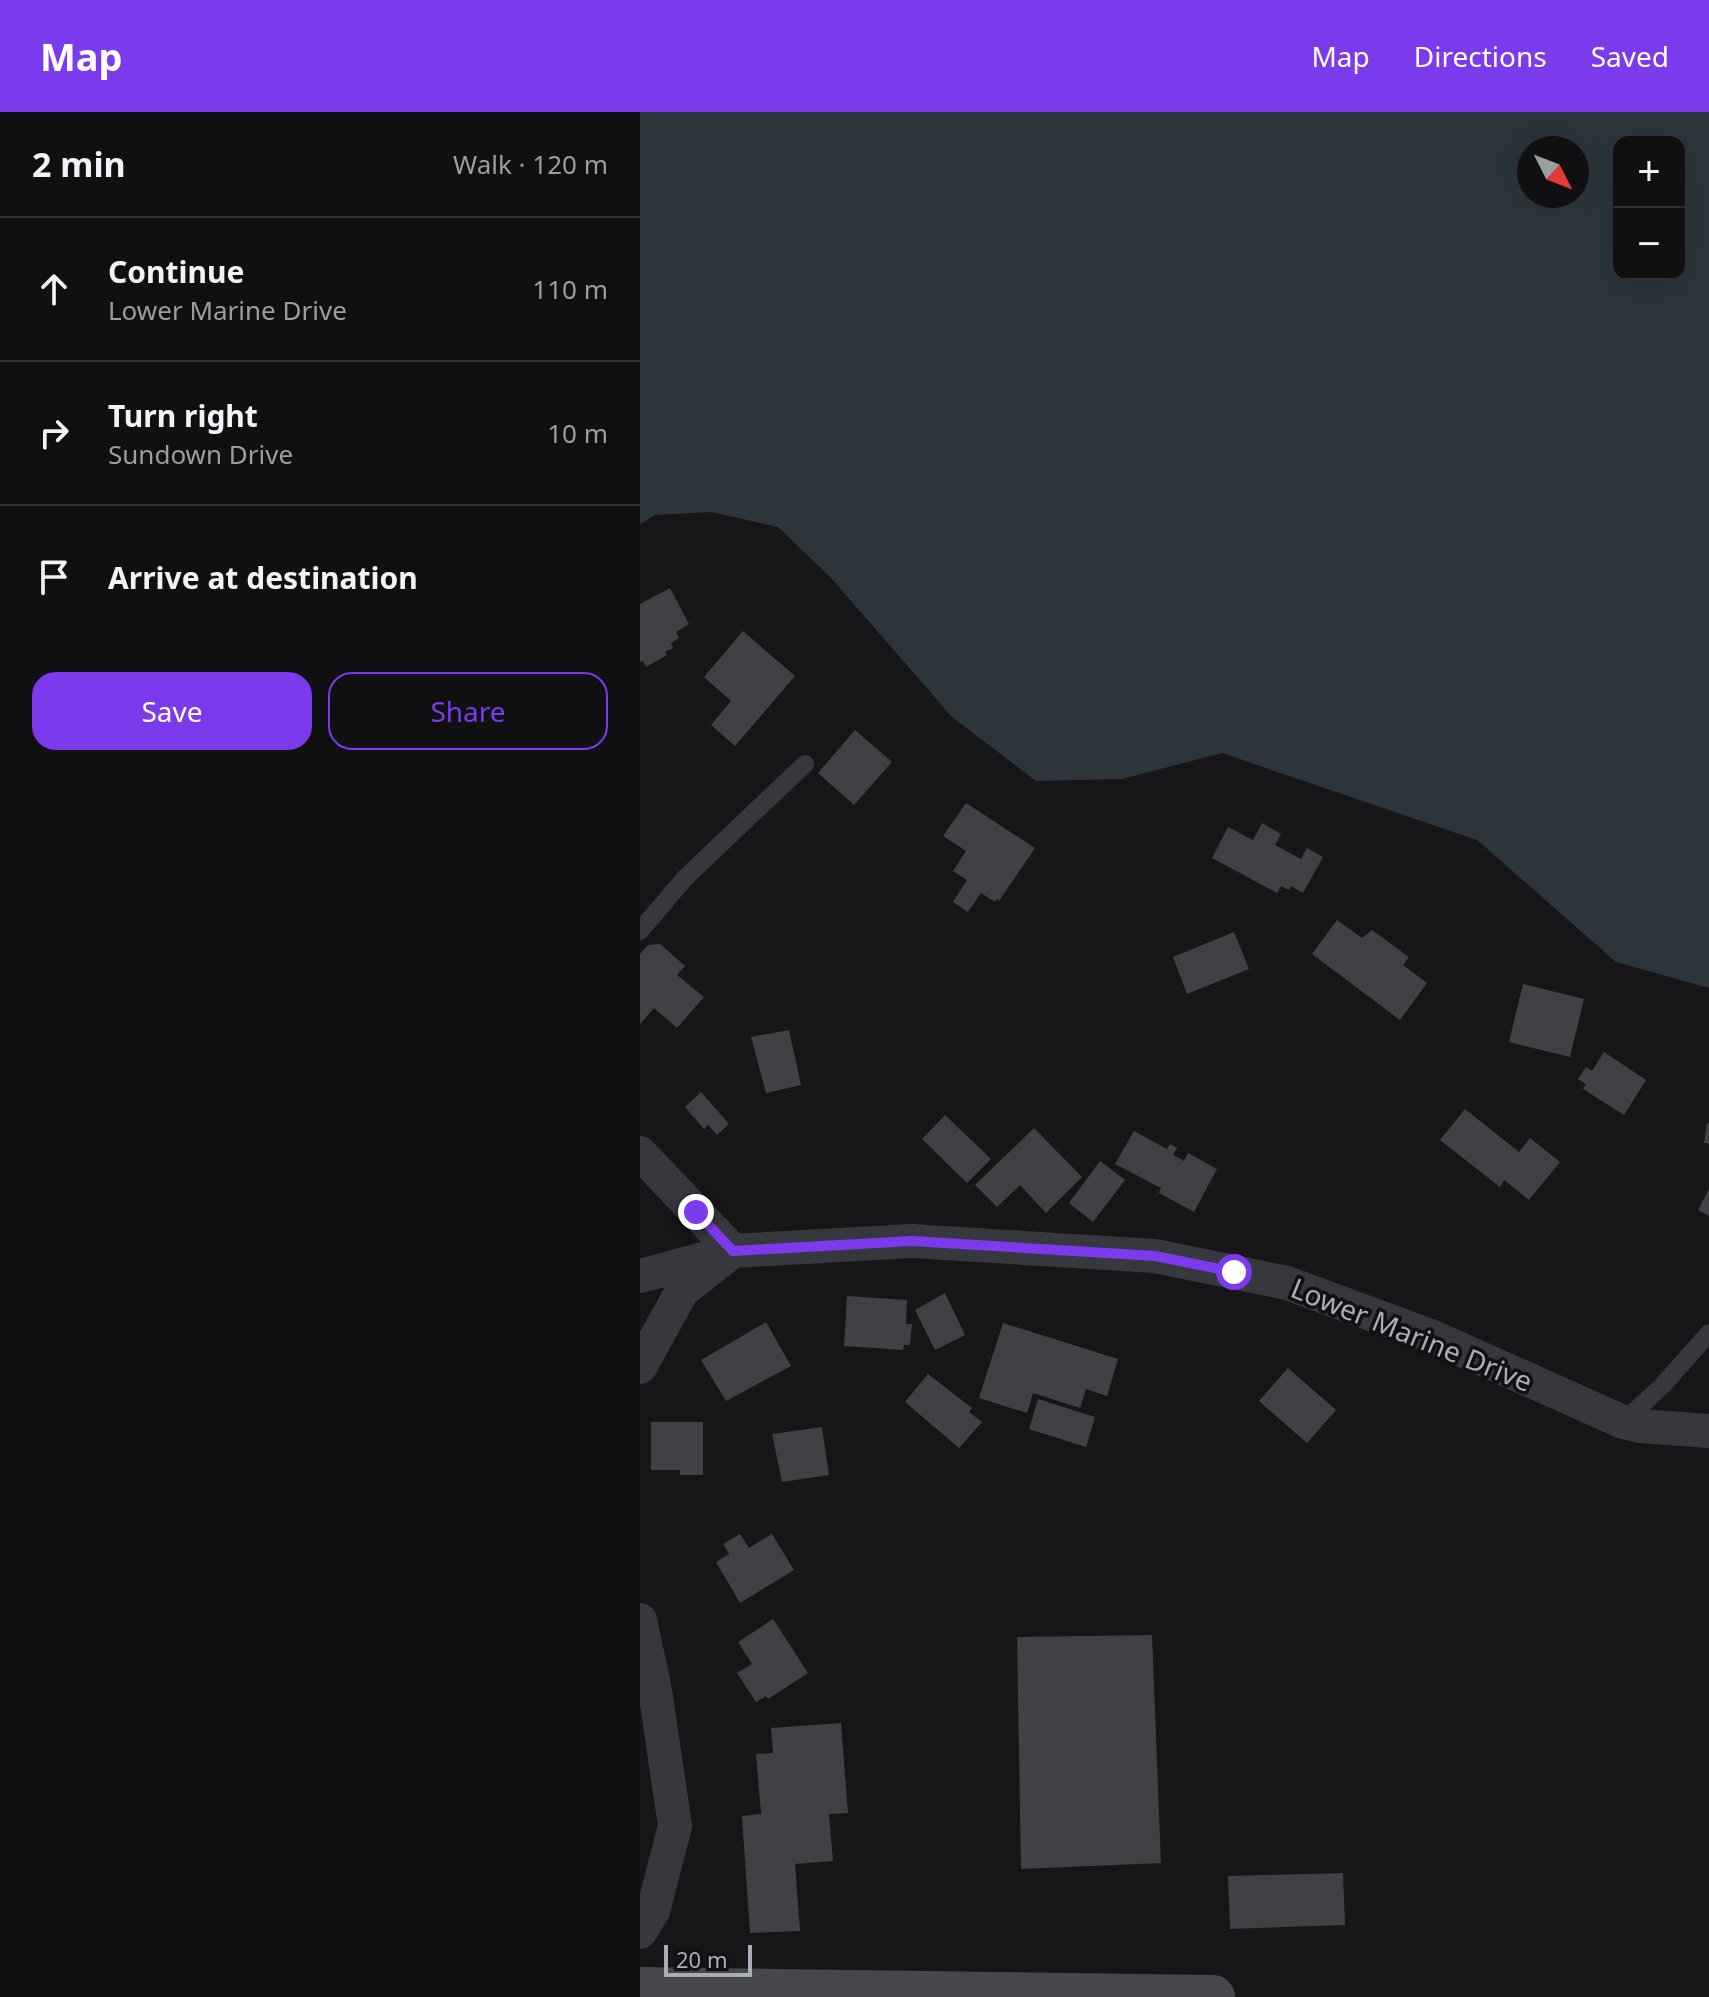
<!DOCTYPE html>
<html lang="en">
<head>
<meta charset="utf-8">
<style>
	:root { --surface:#101012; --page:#1e1e20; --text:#f1f3f6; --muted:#9c9d9f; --line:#303032; --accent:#7c3aed }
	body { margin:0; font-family:"Noto Sans",sans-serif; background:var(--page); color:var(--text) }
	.controls { position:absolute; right:24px; top:24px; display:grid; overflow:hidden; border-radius:16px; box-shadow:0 8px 32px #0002 }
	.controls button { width:72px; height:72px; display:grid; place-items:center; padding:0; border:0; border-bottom:2px solid var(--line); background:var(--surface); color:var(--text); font:40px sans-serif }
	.compass { position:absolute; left:877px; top:24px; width:72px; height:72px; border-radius:50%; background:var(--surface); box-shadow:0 8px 32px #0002; rotate:132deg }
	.scale { position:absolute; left:24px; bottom:20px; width:88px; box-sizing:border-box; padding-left:8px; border:4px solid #a8adb8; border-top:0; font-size:22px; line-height:28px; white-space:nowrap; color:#a8adb8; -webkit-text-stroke:6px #111113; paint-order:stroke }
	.stop { position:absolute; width:24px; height:24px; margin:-18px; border:6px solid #7c3aed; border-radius:50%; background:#fff }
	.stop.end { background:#7c3aed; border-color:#fff; box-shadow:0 2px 8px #0008 }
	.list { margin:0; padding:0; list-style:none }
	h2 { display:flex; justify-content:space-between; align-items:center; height:104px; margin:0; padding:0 32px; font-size:34px }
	h2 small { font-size:26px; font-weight:400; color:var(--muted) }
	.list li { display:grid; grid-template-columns:52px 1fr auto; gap:24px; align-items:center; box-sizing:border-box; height:144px; padding:0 32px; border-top:2px solid var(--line) }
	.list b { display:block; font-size:30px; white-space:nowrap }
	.list p { margin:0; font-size:26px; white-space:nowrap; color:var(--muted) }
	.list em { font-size:26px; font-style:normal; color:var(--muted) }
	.actions { display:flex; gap:16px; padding:24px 32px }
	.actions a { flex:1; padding:18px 0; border:2px solid var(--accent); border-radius:24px; text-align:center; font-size:28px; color:var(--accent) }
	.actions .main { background:var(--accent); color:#fff }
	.icon { flex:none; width:44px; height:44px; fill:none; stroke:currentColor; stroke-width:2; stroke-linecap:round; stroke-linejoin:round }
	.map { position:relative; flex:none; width:1069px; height:1885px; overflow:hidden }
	header { display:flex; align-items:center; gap:48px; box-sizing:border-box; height:112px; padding:0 40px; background:var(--accent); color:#fff }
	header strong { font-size:38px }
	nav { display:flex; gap:44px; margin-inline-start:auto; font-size:28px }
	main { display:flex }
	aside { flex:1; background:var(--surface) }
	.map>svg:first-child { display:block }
</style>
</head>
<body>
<header>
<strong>Map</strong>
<nav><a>Map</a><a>Directions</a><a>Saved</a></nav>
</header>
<main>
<aside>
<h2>2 min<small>Walk · 120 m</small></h2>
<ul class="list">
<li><svg class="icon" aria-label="ahead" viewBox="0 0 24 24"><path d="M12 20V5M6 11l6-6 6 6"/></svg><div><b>Continue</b><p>Lower Marine Drive</p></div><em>110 m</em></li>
<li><svg class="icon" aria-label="right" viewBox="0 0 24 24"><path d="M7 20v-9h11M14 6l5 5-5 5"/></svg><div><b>Turn right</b><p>Sundown Drive</p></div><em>10 m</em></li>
<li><svg class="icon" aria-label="arrive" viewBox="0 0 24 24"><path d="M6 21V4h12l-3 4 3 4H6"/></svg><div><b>Arrive at destination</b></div></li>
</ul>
<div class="actions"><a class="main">Save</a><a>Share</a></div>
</aside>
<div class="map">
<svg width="1069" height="1885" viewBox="0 0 1069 1885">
	<rect width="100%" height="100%" fill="#161618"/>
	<path fill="#2c353c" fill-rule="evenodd" d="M0 0H1069V876L976 850 837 728 582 641 482 667 396 669 312 605 191 466 138 415 71 400 15 403 0 412ZM979 30H1039V162H979ZM889 36H937V84H889Z"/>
	<g fill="#404145">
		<path d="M30 476 49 512 36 520 39 526 31 531 33 536 25 540 27 543 6 555 3 549 0 550V492Z"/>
		<path d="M103 519 155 564 95 634 71 613 91 589 64 565Z"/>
		<path d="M215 618 252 650 214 693 178 661Z"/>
		<path d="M326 691 395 736 359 789 357 787 355 790 341 781 328 800 313 790 327 768 313 759 326 739 303 724Z"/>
		<path d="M622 711 641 722 635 733 661 747 667 736 683 745 663 781 651 774 649 778 641 774 637 781 572 746 588 715 613 728Z"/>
		<path d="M697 808 722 826 732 818 769 845 763 853 787 871 760 908 672 842Z"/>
		<path d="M594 820 609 857 547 882 533 845Z"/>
		<path d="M20 832 45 854 37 863 64 885 37 916 14 896 0 912V842L8 833Z"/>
		<path d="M883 872 944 887 930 945 869 930Z"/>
		<path d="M149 918 161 973 126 981 111 925Z"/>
		<path d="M964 940 1006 968 984 1003 943 977 946 972 938 967 946 955 952 959Z"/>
		<path d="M61 980 89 1012 77 1023 68 1013 64 1017 45 995Z"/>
		<path d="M825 997 879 1040 890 1026 920 1050 889 1088 864 1068 860 1075 800 1028Z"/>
		<path d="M305 1003 351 1047 327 1071 282 1027Z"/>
		<path d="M1067 1011H1069V1032L1064 1031Z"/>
		<path d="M394 1016 442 1065 406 1101 380 1073 357 1095 335 1073Z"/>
		<path d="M494 1019 527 1037 530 1032 537 1036 533 1043 544 1049 548 1041 577 1057 554 1100 519 1081 521 1076 475 1052Z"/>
		<path d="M460 1049 485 1068 453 1110 429 1091Z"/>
		<path d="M1069 1077V1104L1058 1098Z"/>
		<path d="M305 1181 325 1223 295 1238 275 1198Z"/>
		<path d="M207 1184 267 1188 266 1212H272L270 1233H264L263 1238 204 1234Z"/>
		<path d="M126 1210 151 1254 86 1289 61 1248Z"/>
		<path d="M363 1211 478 1247 467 1284 446 1277 440 1296 393 1281 387 1301 339 1286Z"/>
		<path d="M648 1256 696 1298 667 1331 619 1289Z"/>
		<path d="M288 1262 332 1296 329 1300 342 1310 319 1336 265 1290Z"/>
		<path d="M398 1287 455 1305 446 1335 389 1317Z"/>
		<path d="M11 1310H63V1363H40V1358H11Z"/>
		<path d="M182 1315 189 1363 142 1370 132 1322Z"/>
		<path d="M100 1422 109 1436 132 1422 154 1458 100 1491 76 1450 89 1442 83 1432Z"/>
		<path d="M133 1507 168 1561 128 1587 126 1584 116 1590 97 1561 112 1552 98 1530Z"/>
		<path d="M512 1523 521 1751 381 1757 377 1525Z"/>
		<path d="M201 1611 208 1701 189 1702 193 1749 155 1752 160 1819 110 1821 102 1704 121 1702 116 1642 133 1641 131 1616Z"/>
		<path d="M703 1761 705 1813 590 1817 588 1764Z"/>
	</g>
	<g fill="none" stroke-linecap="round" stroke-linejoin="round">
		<g stroke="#37383d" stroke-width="18">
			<path d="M0 819 45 766 165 652"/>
			<path d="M983 1310 1022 1274 1069 1221"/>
		</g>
		<g stroke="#37383d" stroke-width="34">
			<path d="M0 1041 93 1139 0 1164"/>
			<path d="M0 1255 42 1179 93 1139 272 1129 515 1144 647 1171 793 1225 983 1310 1000 1314 1069 1319"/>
			<path d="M0 1508 15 1578 35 1714 13 1799 0 1820"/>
		</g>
		<path stroke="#45474d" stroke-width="44" d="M0 1877 573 1885"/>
	</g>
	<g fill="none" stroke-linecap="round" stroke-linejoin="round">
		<path stroke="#7c3aed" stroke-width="10" d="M56 1100 93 1139 272 1129 515 1144 594 1160"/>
	</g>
	<g text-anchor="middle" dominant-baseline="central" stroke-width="7" stroke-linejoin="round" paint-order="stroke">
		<g font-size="28" fill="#a8adb8" stroke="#111113">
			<text transform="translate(772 1222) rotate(22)">Lower Marine Drive</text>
		</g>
	</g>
</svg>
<div class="controls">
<button>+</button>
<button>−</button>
</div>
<svg class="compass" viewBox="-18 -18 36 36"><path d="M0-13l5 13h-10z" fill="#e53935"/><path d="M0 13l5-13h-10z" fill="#9c9d9f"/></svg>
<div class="scale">20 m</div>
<div class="stop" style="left:594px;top:1160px"></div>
<div class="stop end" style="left:56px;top:1100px"></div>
</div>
</main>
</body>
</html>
